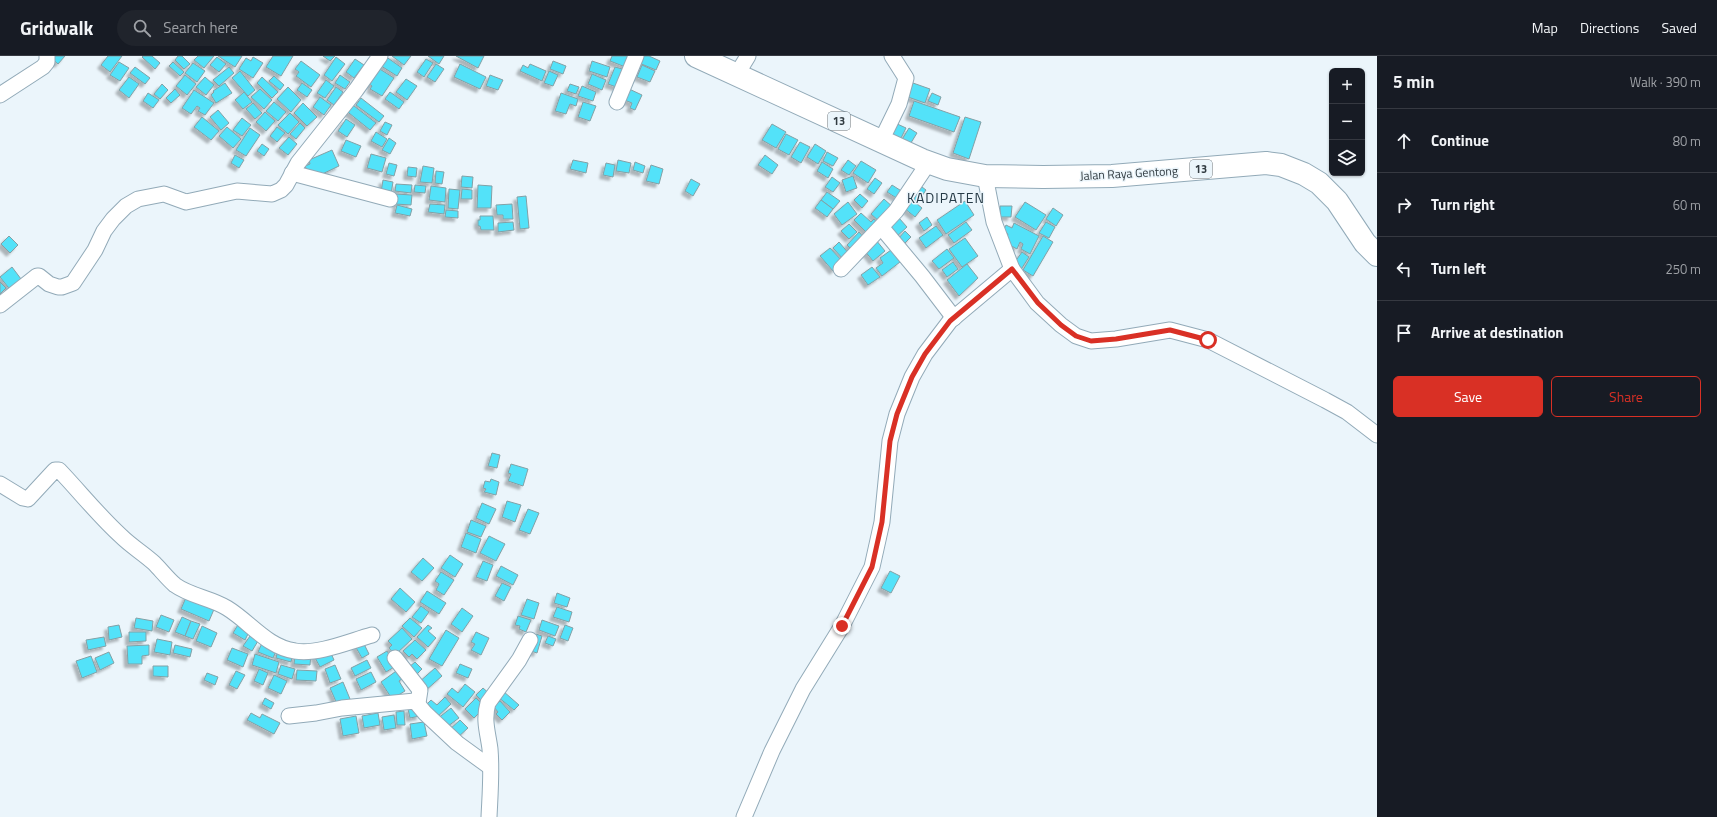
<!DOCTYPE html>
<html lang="en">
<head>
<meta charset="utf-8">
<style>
	:root { --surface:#171b24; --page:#20242c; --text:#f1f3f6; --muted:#9ea1a6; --line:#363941; --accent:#d93025 }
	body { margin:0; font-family:"Titillium Web",sans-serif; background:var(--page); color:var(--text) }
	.controls { position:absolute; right:12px; top:12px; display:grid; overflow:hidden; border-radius:6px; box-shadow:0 1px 3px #0004 }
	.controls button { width:36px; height:36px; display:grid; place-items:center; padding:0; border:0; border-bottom:1px solid var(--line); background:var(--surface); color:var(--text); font:20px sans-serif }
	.stop { position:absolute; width:12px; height:12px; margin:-9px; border:3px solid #d93025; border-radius:50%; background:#fff }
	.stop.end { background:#d93025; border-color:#fff; box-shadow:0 1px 4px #0008 }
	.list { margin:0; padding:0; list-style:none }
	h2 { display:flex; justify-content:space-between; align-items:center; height:52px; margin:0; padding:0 16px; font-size:17px }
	h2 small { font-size:13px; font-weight:400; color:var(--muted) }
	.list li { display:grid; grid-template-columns:26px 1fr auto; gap:12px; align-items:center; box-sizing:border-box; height:64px; padding:0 16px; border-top:1px solid var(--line) }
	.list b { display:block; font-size:15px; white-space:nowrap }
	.list em { font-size:13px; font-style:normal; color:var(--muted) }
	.actions { display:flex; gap:8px; padding:12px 16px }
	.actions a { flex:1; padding:9px 0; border:1px solid var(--accent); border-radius:6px; text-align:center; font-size:14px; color:var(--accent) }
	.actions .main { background:var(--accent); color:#fff }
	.icon { flex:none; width:22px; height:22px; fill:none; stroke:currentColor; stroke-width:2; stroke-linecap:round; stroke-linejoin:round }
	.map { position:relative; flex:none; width:1377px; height:761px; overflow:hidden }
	header { display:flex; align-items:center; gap:24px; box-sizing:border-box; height:56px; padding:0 20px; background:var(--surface); border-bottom:1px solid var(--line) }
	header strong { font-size:19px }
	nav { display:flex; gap:22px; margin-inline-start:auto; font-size:14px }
	.search { width:280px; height:36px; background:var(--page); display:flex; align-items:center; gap:10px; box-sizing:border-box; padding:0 14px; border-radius:22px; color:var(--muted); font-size:15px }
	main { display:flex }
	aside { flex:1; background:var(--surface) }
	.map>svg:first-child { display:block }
</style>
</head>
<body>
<header>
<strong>Gridwalk</strong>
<div class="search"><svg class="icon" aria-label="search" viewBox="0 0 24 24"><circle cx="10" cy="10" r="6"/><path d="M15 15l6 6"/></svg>Search here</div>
<nav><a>Map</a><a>Directions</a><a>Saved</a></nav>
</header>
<main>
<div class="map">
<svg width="1377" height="761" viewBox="0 0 1377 761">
	<defs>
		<filter id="shadow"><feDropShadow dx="-3.5" dy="3.5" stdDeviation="1" flood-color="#0004"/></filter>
	</defs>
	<rect width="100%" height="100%" fill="#ebf5fb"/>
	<g fill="#52e2f9" stroke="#83a0a5" filter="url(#shadow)">
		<path d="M49 0H65L58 8Z"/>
		<path d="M108 0H122L110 16 101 9Z"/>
		<path d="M143 0H152L160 7 155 13 142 1Z"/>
		<path d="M178 0H182L190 8 184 13 175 4Z"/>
		<path d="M198 0H214L204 12 194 4Z"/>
		<path d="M218 0H242L235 11Z"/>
		<path d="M273 0H293L281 20 266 11Z"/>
		<path d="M323 0H335L330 5Z"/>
		<path d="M385 0 402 12 397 20 378 8Z"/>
		<path d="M392 0H411L404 9Z"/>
		<path d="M428 0H444L439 8Z"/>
		<path d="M456 0H484L478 12Z"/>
		<path d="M612 0H631L628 12 610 5Z"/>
		<path d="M642 0H649L660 5 656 14 639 7Z"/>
		<path d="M217 1 226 8 219 16 210 9Z"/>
		<path d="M253 1 263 7 253 22 239 13 246 2 251 5Z"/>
		<path d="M336 1 345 8 332 25 324 19Z"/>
		<path d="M355 3 364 9 354 22 346 16Z"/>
		<path d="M426 3 433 7 424 21 417 16Z"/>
		<path d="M301 5 320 19 311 31 296 20 299 16 295 13Z"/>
		<path d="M553 5 566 10 563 18 550 13Z"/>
		<path d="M592 5 610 11 607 21 589 15Z"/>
		<path d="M119 6 129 12 120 25 110 19Z"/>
		<path d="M173 6 184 16 180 20 169 10Z"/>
		<path d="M193 7 205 15 197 26 185 17Z"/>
		<path d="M436 8 444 13 435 26 427 21Z"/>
		<path d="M460 8 486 21 480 33 454 21Z"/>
		<path d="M530 8 546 15 542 25 520 15 523 9 528 12Z"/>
		<path d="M642 9 655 15 650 26 637 21Z"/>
		<path d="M375 10 394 22 382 40 370 33 372 30 365 25Z"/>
		<path d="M135 11 150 22 145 28 130 17Z"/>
		<path d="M229 11 234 17 219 30 213 24Z"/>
		<path d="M615 11 626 14 619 32 608 28Z"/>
		<path d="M240 15 255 34 248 40 232 22Z"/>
		<path d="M549 15 558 19 553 30 544 27Z"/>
		<path d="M592 18 606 24 602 34 588 28Z"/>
		<path d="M185 19 196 28 187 39 176 30Z"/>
		<path d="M340 19 350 26 345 33 335 27Z"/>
		<path d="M490 19 503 24 498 34 486 30Z"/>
		<path d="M274 20 284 29 280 34 269 25Z"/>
		<path d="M129 21 139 28 129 42 119 34Z"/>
		<path d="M205 21 214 29 206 39 196 31Z"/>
		<path d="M262 21 278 36 272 42 257 27Z"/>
		<path d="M406 23 417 30 407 44 396 36Z"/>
		<path d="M326 24 334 30 325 42 317 37Z"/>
		<path d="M225 27 232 37 216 47 211 39 214 36 213 35Z"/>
		<path d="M302 27 312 34 307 41 297 34Z"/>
		<path d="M913 27 930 33 925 47 908 41Z"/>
		<path d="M162 28 168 34 160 43 154 38Z"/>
		<path d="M570 28 579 31 576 38 567 35Z"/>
		<path d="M582 30 596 36 593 45 578 40Z"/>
		<path d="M288 31 301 44 291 56 277 43Z"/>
		<path d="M336 31 343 36 334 49 327 44Z"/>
		<path d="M627 32 642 39 635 54 630 52 632 47 622 43Z"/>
		<path d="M175 33 180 39 171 47 166 42Z"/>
		<path d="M260 33 272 44 264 53 251 41Z"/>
		<path d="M194 34 214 47 205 59 198 55 200 52 197 50 191 58 182 52Z"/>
		<path d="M244 36 252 46 243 53 235 44Z"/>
		<path d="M390 36 404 46 399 53 385 43Z"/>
		<path d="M148 37 159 44 153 52 143 45Z"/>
		<path d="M561 37 578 43 576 50 570 48 566 58 555 55Z"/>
		<path d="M932 37 941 41 938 49 928 45Z"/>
		<path d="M320 41 331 49 324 59 313 51Z"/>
		<path d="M361 42 384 60 379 66 356 49Z"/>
		<path d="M914 45 960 61 954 76 909 60Z"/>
		<path d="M274 46 286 56 278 65 266 55Z"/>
		<path d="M349 46 376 67 370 74 344 53Z"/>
		<path d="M583 46 596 50 590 65 578 61Z"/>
		<path d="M253 47 262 57 255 63 246 53Z"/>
		<path d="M303 47 317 61 307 70 294 57Z"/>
		<path d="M218 54 229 67 221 74 210 61Z"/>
		<path d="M265 56 275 65 266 75 256 66Z"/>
		<path d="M290 57 299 66 288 78 278 69Z"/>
		<path d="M202 61 219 75 211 84 194 71Z"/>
		<path d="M965 61 981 66 969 103 953 97Z"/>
		<path d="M242 62 251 69 242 80 233 74Z"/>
		<path d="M346 63 355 69 347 81 338 75Z"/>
		<path d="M385 66 392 69 387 79 380 75Z"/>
		<path d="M893 66 906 72 899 86 886 80Z"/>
		<path d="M300 67 305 72 296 83 290 78Z"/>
		<path d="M772 68 786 76 776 92 762 84Z"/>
		<path d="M227 71 241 83 233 92 219 80Z"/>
		<path d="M277 71 285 77 277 86 270 80Z"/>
		<path d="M250 72 260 79 246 100 236 94Z"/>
		<path d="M909 72 917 77 909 90 901 85Z"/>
		<path d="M376 76 387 83 382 91 371 85Z"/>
		<path d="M786 78 798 84 789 99 778 93Z"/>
		<path d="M289 81 297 88 288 99 279 92Z"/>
		<path d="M389 82 396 87 390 98 382 94Z"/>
		<path d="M346 84 361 90 356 101 341 95Z"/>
		<path d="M800 86 810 91 801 107 791 101Z"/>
		<path d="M262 88 269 93 264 100 257 95Z"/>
		<path d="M815 88 826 95 818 108 807 101Z"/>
		<path d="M332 94 339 110 316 121 309 119 305 110 310 108 309 104Z"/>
		<path d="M827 96 838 102 833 110 823 105Z"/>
		<path d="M371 98 386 102 382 116 367 112Z"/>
		<path d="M235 99 244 104 239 112 231 107Z"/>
		<path d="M765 99 778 109 772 118 758 109Z"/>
		<path d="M573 104 588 107 586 117 570 113Z"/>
		<path d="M618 104 631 107 629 117 616 115Z"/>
		<path d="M848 104 856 110 849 119 841 114Z"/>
		<path d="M861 105 876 114 868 127 853 117Z"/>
		<path d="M635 106 645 110 643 117 633 114Z"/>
		<path d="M822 106 833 113 828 122 817 115Z"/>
		<path d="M389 107 397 109 394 120 386 118Z"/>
		<path d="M606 107 615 109 613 121 603 119Z"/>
		<path d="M651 109 663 113 659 128 646 125Z"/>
		<path d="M423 110 434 112 432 127 420 126Z"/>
		<path d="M408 111 417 112 416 121 407 120Z"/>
		<path d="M436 115 444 116 442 128 435 127Z"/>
		<path d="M462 120 473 121 472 132 461 131Z"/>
		<path d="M853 120 857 132 846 136 842 124Z"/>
		<path d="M832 121 840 127 833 136 825 131Z"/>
		<path d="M875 122 882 127 874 138 867 133Z"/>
		<path d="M691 123 700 128 693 140 685 135Z"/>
		<path d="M383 124 393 126 391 138 381 136Z"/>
		<path d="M396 128 412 129 411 137 395 135Z"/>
		<path d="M918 128 926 134 918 146 909 140Z"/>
		<path d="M415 129 426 130 425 137 414 136Z"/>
		<path d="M478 129 492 130 491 152H477Z"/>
		<path d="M892 129 903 136 898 143 887 136Z"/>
		<path d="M431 130 446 132 445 146 429 144Z"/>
		<path d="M449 133 460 134 458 153 448 152Z"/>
		<path d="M462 133 472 134V143H461Z"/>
		<path d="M827 136 840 145 833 153 821 144Z"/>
		<path d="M396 138 412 139 411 149 395 148Z"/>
		<path d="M860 138 868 145 862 152 854 144Z"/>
		<path d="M526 140 529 172 520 173 517 141Z"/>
		<path d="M884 143 894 152 881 167 871 158Z"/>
		<path d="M911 143 922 152 915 161 904 152Z"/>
		<path d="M821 144 833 153 827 161 815 152Z"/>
		<path d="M965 145 974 159 946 178 937 164Z"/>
		<path d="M848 146 857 158 842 169 834 158Z"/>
		<path d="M1025 146 1046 159 1036 174 1015 161Z"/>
		<path d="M430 148 445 149 444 158 428 156Z"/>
		<path d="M512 148 513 163H503V159H497L496 149Z"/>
		<path d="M397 149 412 153 410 160 395 157Z"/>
		<path d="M1000 150H1012L1011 161H1000Z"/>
		<path d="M1053 152 1063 159 1056 170 1046 163Z"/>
		<path d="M446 154 458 155V162L445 161Z"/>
		<path d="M861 157 871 166 874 163 878 168 868 178 854 164Z"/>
		<path d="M480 160H493L494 174H481L480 170H478V164H480Z"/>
		<path d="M927 161 932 169 924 175 919 167Z"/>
		<path d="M899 162 907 171 895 182 887 174Z"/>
		<path d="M513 166 514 174 498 176V167Z"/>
		<path d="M966 166 972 174 954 187 948 179Z"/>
		<path d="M1046 166 1055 171 1049 182 1039 177Z"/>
		<path d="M1014 167 1039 180 1030 198 1021 193 1023 188 1020 186 1017 193 1004 186 1008 178 1003 175 1006 169 1012 172Z"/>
		<path d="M849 168 857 176 849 183 841 175Z"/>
		<path d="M936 170 943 179 926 192 919 182Z"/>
		<path d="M905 175 911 181 903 189 898 183Z"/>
		<path d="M859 176 866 184 854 196 847 189Z"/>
		<path d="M9 180 18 189 10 197 1 188Z"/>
		<path d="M1043 180 1053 186 1033 220 1023 214Z"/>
		<path d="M965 182 978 200 962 211 949 193Z"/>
		<path d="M876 184 885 195 873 205 864 194Z"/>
		<path d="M839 186 850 199 844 204 833 192Z"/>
		<path d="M830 192 843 206 833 215 820 200Z"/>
		<path d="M947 193 954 202 939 213 932 205Z"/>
		<path d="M891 194 900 206 882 220 876 212 883 207 880 202Z"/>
		<path d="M1022 196 1029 201 1020 215 1012 210Z"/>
		<path d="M953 206 958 213 947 221 942 214Z"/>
		<path d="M967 208 978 222 959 240 947 224Z"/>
		<path d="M12 211 24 227 12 236 0 221Z"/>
		<path d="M872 211 880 221 868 229 861 219Z"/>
		<path d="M0 226 6 232 0 238Z"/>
		<path d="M492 397 500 399 497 412 488 410Z"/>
		<path d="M511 408 528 413 523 430 508 425 511 418 508 417Z"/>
		<path d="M491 423 499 426 496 439 484 436 486 433 483 432 485 425 490 426Z"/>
		<path d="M507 445 521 449 515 466 502 461Z"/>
		<path d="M482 447 496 453 489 468 476 462Z"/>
		<path d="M528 453 539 457 530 478 519 474Z"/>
		<path d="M471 464 486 470 481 481 467 476Z"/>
		<path d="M466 477 481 483 476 497 461 491Z"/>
		<path d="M489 480 505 488 496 505 480 497Z"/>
		<path d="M450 499 463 508 455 521 441 512Z"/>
		<path d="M423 502 434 512 422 525 411 516Z"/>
		<path d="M483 505 493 509 487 525 476 521Z"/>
		<path d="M501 510 518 519 513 529 496 520Z"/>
		<path d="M890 515 900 520 891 537 881 532Z"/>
		<path d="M441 516 454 524 444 539 436 534 439 528 435 525Z"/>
		<path d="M502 527 511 531 504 545 495 540Z"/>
		<path d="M400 532 415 546 406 556 391 543Z"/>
		<path d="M427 535 446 547 439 558 420 546Z"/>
		<path d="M557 537 570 542 567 551 554 547Z"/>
		<path d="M187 539 215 551 209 565 181 553Z"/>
		<path d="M527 543 539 547 534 563 521 559Z"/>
		<path d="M421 550 429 556 421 567 412 561Z"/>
		<path d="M557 551 572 556 569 566 553 561Z"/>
		<path d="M462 552 473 560 462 576 451 568Z"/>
		<path d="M161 559 174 564 169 576 156 571Z"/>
		<path d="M518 560 531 564 526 576 519 573 520 570 515 569Z"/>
		<path d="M182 561 191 565 185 580 175 576Z"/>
		<path d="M136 562 153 565 152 575 134 572Z"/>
		<path d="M410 562 422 572 414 581 402 570Z"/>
		<path d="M542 564 559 570 555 580 539 574Z"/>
		<path d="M191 565 200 568 193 583 185 580Z"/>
		<path d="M239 567 250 574 245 584 233 577Z"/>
		<path d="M119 569 122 581 109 584 108 571Z"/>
		<path d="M428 569 432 572 428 575 436 582 428 591 417 581Z"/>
		<path d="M565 569 573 572 568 585 560 582Z"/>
		<path d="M202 570 217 577 211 591 196 585Z"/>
		<path d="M402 572 412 583 395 599 389 592 392 589 388 585Z"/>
		<path d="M446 574 459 582 442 610 429 603Z"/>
		<path d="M129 576H146V585L129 586Z"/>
		<path d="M476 576 489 582 481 599 471 594 475 588 471 586Z"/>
		<path d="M536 578 542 580 537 597 531 595Z"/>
		<path d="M250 580 258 585 252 595 243 590Z"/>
		<path d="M548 580 556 583 553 590 545 587Z"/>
		<path d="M104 581 106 590 88 594 86 584Z"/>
		<path d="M157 583 172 586 170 599 154 596Z"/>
		<path d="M415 584 426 594 417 603 412 598 409 601 403 595Z"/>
		<path d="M363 586 369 598 362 602 355 590Z"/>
		<path d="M262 587 277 593 273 602 258 596Z"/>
		<path d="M149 589V599L142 600V608H128L127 590Z"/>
		<path d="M175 589 192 593 190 601 173 597Z"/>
		<path d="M232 592 248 598 243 611 227 604Z"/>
		<path d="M329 593 334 604 320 611 314 600Z"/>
		<path d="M278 594 293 597 291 606 276 602Z"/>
		<path d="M387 595 396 610 386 616 377 601Z"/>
		<path d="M109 596 114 607 100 614 95 602Z"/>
		<path d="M255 598 279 606 276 617 252 609Z"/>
		<path d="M295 598H311L310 609 294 608Z"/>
		<path d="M91 600 97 616 82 622 76 605Z"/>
		<path d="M367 604 371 612 355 620 351 612Z"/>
		<path d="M415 606 422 613 416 619 409 611Z"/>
		<path d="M460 608 472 613 468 622 456 617Z"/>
		<path d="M281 609 295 613 292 623 278 618Z"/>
		<path d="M335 609 341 623 330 627 325 613Z"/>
		<path d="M153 610H168V621L153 620Z"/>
		<path d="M435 612 442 620 425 635 418 627Z"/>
		<path d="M259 613 268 617 263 629 254 625Z"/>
		<path d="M399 613 405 621 399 625 405 635 392 643 381 626Z"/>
		<path d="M297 614 317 615 316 625 296 624Z"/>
		<path d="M236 615 245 619 237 633 229 629Z"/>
		<path d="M371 616 376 626 361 634 356 623Z"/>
		<path d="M207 617 218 621 215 629 204 624Z"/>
		<path d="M274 619 287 625 281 638 268 632Z"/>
		<path d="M343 626 350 643 337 648 330 632Z"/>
		<path d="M465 628 475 636 463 651 447 638 452 632 458 637Z"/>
		<path d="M483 632 491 639 484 647 476 639Z"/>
		<path d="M503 635 519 649 514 654 498 641Z"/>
		<path d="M445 641 451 648 435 663 424 651 431 644 437 649Z"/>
		<path d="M265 642 274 647 271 653 262 648Z"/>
		<path d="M476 642 485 651 474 662 465 653Z"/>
		<path d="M500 645 510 656 502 664 496 658 498 656 494 651Z"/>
		<path d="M418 651 420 660 410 662 408 653Z"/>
		<path d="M451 652 459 662 444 673 437 663Z"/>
		<path d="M404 655 405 669H397L396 656Z"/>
		<path d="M251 657 260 662 262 658 280 667 274 678 247 664Z"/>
		<path d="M378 657 380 669 364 672 362 660Z"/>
		<path d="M394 659 396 672 384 674 382 661Z"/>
		<path d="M356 660 359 677 343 680 340 663Z"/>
		<path d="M460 664 468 672 457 682 449 674Z"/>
		<path d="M424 666 427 680 412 683 410 668Z"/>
	</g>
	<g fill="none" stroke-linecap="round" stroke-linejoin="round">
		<defs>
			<g id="minor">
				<path d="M737 18 748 0"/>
				<path d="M0 39 43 11 47 6V0"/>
				<path d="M617 46 636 0"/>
				<path d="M881 85 899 48 906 22 892 0"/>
				<path d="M292 117 390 143"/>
				<path d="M882 172 922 220 954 262"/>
				<path d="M841 213 896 155 929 106"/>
				<path d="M1012 213 1037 247 1061 269 1076 280 1091 285 1116 283 1170 274 1208 284 1325 344 1347 356 1377 379"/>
				<path d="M0 249 37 220H39L49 228 58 231H62L73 227 95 194 104 175 113 163 126 150 138 143 164 138 186 146 237 135 272 138 281 134 286 129 298 107 356 34 380 0"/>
				<path d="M0 428 23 442 28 443 53 416 55 414H59C80 436 99 460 121 480 131 490 143 497 154 507 161 514 167 522 175 529 190 540 211 542 227 552 250 566 267 591 295 595 318 599 350 585 372 579"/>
				<path d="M395 602 420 634 418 647"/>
				<path d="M289 660 316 657 342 652 415 645 425 657 457 687 490 711"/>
				<path d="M489 761C490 739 492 715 490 693 488 677 483 664 488 647L519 604 530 584"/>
				<path d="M744 761 772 695 803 633 842 570 872 511 882 466 890 385 897 358 912 321 925 298 950 265 1012 213 994 166 985 120"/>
			</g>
			<path id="highway" d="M696 0 922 104 947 113 985 120 1043 121 1112 120 1266 107 1281 109 1304 118 1319 127 1337 145 1365 187 1377 199"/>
		</defs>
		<use href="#minor" stroke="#92aab8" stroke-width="17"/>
		<use href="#highway" stroke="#92aab8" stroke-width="24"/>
		<use href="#minor" stroke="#fff" stroke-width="15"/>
		<use href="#highway" stroke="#fff" stroke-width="22"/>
	</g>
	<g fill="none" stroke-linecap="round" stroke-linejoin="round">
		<path stroke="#d93025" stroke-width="5" d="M842 570 872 511 882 466 890 385 897 358 912 321 925 298 950 265 1012 213 1038 247 1061 269 1076 280 1091 285 1116 283 1170 274 1208 284"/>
	</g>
	<g text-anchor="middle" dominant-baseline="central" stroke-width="3" stroke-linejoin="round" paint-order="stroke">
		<g fill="#ebf5fb" stroke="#697379" stroke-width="1">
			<rect x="828" y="56" width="22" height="18" rx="3"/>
			<rect x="1190" y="104" width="22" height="18" rx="3"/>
		</g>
		<g font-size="11" font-weight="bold" fill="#313b41">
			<text x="839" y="65">13</text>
			<text x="1201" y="113">13</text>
		</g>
		<g font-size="12" fill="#313b41" stroke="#ebf5fb">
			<text transform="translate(1129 117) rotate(-3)">Jalan Raya Gentong</text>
		</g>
		<g font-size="14" letter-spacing="1" fill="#263a46" stroke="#ebf5fb">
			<text x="946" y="141">KADIPATEN</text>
		</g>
	</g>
</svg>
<div class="controls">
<button>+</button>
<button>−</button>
<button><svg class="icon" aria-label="layers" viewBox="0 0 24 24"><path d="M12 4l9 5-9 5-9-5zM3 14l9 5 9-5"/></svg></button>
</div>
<div class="stop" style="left:1208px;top:284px"></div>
<div class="stop end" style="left:842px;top:570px"></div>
</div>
<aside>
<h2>5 min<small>Walk · 390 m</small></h2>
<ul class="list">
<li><svg class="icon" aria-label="ahead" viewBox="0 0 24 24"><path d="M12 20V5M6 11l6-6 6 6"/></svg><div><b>Continue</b></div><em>80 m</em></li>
<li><svg class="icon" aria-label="right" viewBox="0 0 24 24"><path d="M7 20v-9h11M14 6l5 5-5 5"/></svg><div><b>Turn right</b></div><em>60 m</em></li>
<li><svg class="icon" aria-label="left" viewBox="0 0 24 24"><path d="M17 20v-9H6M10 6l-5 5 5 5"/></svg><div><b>Turn left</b></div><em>250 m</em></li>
<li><svg class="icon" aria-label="arrive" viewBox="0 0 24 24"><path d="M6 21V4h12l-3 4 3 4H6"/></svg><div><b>Arrive at destination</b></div></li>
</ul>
<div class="actions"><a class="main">Save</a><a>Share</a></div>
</aside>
</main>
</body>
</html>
